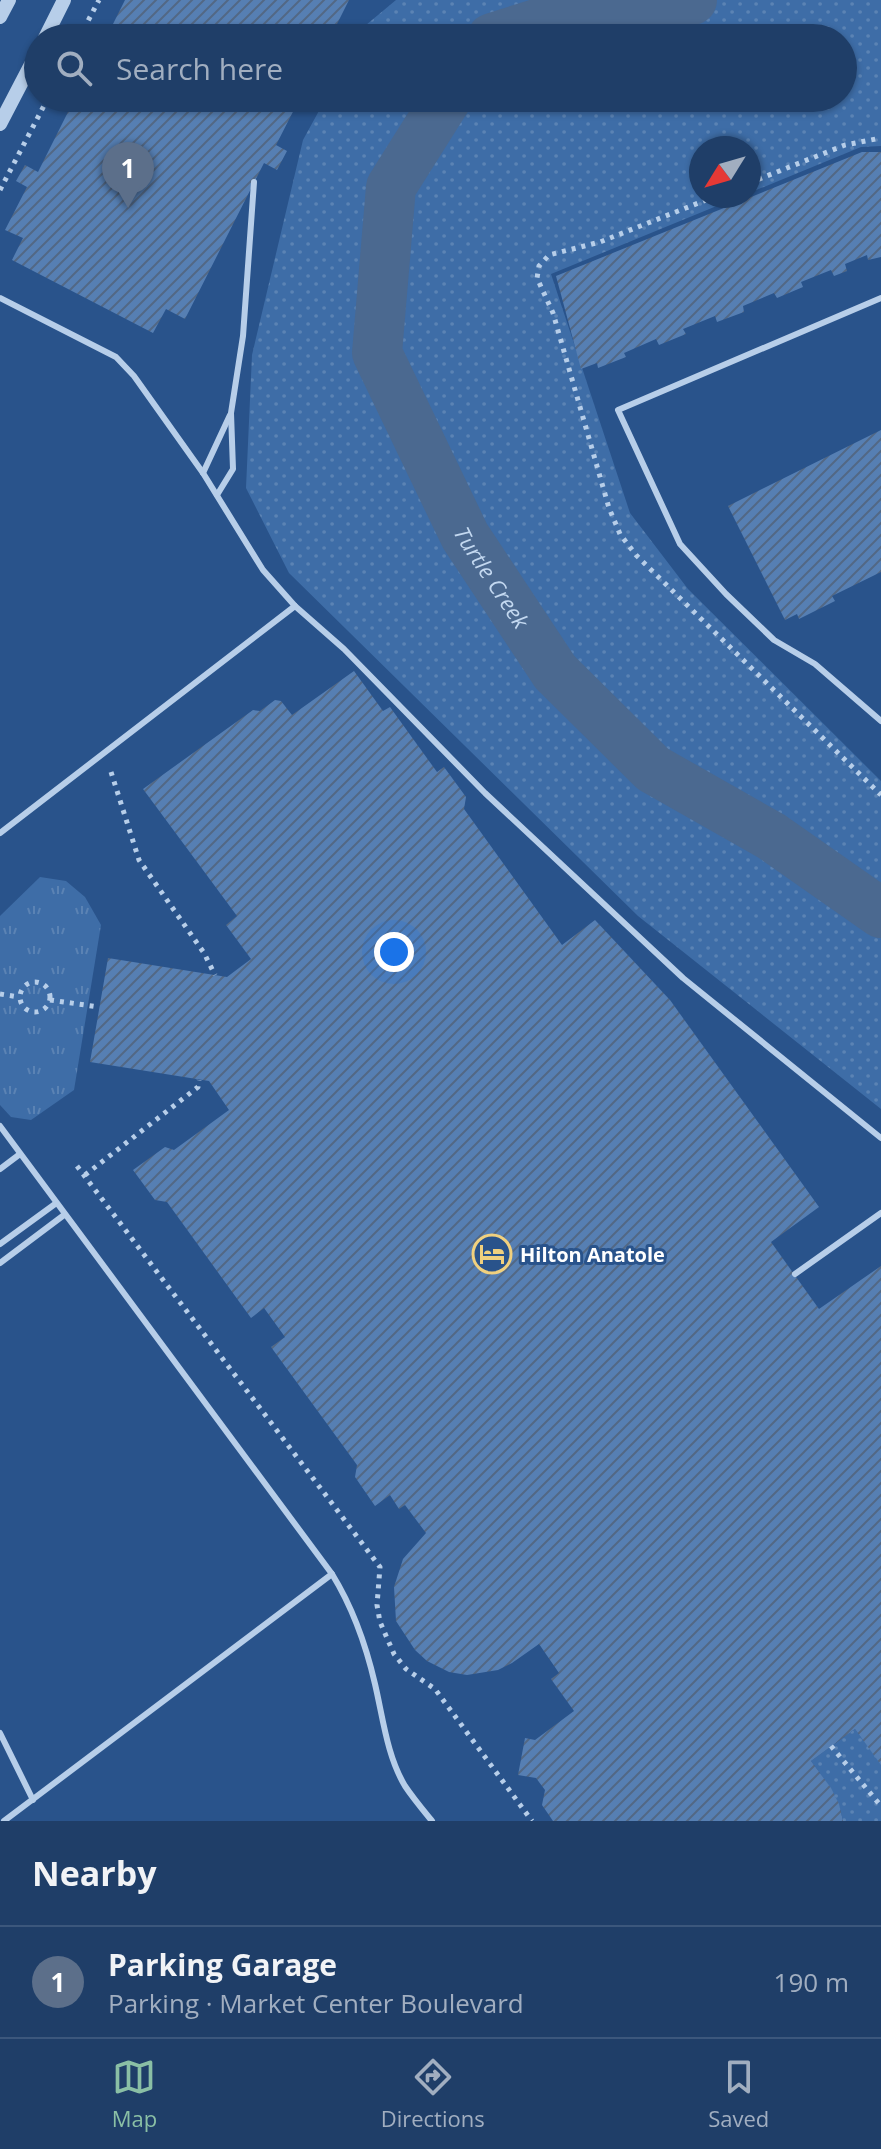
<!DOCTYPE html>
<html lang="en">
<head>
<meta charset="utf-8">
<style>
	:root { --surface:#1f3e68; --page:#2c4971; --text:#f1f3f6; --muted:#a1aec0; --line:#3c577c; --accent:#8abfa5 }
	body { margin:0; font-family:"Open Sans",sans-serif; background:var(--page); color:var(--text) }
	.compass { position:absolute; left:689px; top:136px; width:72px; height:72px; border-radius:50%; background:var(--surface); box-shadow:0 2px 6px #0004; rotate:233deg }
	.you { position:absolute; left:394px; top:952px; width:28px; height:28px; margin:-20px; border:6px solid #fff; border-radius:50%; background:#1a73e8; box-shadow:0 0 0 12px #1a73e833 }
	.badge { display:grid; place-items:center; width:52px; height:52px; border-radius:50%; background:var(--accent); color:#fff; font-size:26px; font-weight:700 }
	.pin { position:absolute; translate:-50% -66px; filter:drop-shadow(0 2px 4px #0008) }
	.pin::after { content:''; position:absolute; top:42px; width:28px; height:24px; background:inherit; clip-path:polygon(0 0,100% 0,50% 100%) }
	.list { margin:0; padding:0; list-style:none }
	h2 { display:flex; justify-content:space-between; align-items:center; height:104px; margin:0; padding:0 32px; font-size:34px }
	h2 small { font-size:26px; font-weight:400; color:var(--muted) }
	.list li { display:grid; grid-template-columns:52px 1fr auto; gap:24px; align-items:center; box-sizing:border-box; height:112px; padding:0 32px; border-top:2px solid var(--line) }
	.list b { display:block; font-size:30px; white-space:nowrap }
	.list p { margin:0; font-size:26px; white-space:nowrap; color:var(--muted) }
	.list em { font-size:26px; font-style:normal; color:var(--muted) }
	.icon { flex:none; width:44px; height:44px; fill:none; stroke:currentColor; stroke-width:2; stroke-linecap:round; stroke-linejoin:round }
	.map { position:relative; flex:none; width:881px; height:1821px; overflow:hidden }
	.search { position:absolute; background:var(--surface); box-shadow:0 2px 6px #0004; left:24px; right:24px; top:24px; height:88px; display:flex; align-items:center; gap:20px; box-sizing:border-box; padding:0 28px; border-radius:44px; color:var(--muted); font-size:30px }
	.sheet { height:216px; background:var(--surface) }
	nav { display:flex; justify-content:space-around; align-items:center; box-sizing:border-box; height:112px; border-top:2px solid var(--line); background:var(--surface); font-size:22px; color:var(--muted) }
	nav a { display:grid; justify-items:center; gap:4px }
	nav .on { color:var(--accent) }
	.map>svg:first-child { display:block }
</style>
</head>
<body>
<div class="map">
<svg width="881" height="1821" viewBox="0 0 881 1821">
	<defs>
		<pattern id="grass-tufts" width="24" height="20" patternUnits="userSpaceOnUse" patternTransform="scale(2)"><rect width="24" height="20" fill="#3e6da7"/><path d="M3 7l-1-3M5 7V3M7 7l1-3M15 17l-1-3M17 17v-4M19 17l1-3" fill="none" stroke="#5b83b4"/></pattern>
		<pattern id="park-dots" width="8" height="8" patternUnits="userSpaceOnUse" patternTransform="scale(2)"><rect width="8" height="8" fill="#3e6da7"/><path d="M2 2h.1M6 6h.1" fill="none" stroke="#5b83b4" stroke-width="1.8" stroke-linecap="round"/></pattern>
		<pattern id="building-hatch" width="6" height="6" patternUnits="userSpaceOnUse" patternTransform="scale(2)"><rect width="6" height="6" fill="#567fb3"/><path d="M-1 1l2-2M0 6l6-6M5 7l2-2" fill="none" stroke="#526885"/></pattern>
	</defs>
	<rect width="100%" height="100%" fill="#29538b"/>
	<path fill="url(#grass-tufts)" d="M40 877 66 881 85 897 101 925 74 1090 31 1120 11 1117 0 1105V916Z"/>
	<g fill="url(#park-dots)">
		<path d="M396 0H881V146L861 147 749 193V148H701V196H741L551 274 630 513 688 589 881 781V1109L638 916 289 573 246 488 252 355 303 140 326 98H843V38H359L366 25Z"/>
		<path d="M855 1729 881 1764V1821H843C839 1797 825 1780 811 1761Z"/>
	</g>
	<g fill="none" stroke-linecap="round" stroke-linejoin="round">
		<g stroke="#4b6990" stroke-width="50">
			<path d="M492 38 581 10 692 0"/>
			<path id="s1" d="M447 98 391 187 377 353 465 536 555 672 653 769 771 836 881 913"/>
		</g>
	</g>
	<g fill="url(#building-hatch)">
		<path d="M125 0H349L330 38H106Z"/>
		<path d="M75 98H300L276 145 287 151 277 170 264 163 185 319 166 309 153 333 12 260 23 238 5 230 27 187 16 181 25 165 38 172Z"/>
		<path d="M862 152H881V257L868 260 867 255 845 264 847 271 834 276 831 270 801 282 803 287 777 298 774 293 743 306 744 312 717 322 715 316 683 329 686 334 659 345 656 339 624 353 626 357 598 368 597 363 581 369 556 276Z"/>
		<path d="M881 430V572L832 596 835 601 799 619 797 614 785 620 728 506Z"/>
		<path d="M354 671 383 711 390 707 437 772 444 767 466 797 464 809 562 945 595 920 670 1000 819 1207 771 1242 819 1309 881 1266V1765L855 1729 811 1761 831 1788 839 1804 843 1821H553L542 1805 545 1790 536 1778 518 1775 525 1738 535 1740 574 1711 551 1679 559 1673 539 1644 512 1663 498 1670 467 1675 449 1672 427 1661 415 1650 396 1621 394 1587 403 1559 426 1533 405 1505 399 1509 390 1495 375 1506 355 1477 357 1465 271 1347 285 1337 264 1308 251 1318 167 1202 155 1200 133 1170 165 1147 174 1150 229 1110 209 1081 90 1062 108 958 227 977 251 959 226 925 237 916 143 789 253 710 260 711 275 700 281 701 292 715Z"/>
	</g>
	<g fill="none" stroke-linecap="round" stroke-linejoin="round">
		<g stroke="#b7cee9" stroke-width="5" stroke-dasharray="4 6" stroke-linecap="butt">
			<path d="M79 38 99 0"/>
			<path d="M749 183 845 145 881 138"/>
			<path d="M0 190 48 98"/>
			<path d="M716 196 600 242 549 255 539 266 537 278 553 313 609 508 620 534 636 555 881 795"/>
			<path d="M111 772 139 860 204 953 215 975"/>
			<circle cx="35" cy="997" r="15"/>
			<path d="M0 994 19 997"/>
			<path d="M50 1000 99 1007"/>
			<path d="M77 1166 380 1567 377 1605 380 1622 394 1654 406 1669 435 1689 532 1821"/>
			<path d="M85 1175 198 1087 199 1080"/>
			<path d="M831 1746 881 1806"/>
		</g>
		<g stroke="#b7cee9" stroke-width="6">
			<path d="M0 298 116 357 134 376 203 473 263 570 295 606 344 649 485 793 683 978 881 1138"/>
			<path d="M881 298 618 410 680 544 726 594 774 640 815 664 881 721"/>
			<path d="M203 473 230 415"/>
			<path d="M217 495 233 469 231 413 243 336 254 182"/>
			<path d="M0 833 295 606"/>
			<path d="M0 1126 332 1574C353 1608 366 1645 375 1684 383 1718 387 1756 405 1786 413 1798 423 1810 432 1821"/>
			<path d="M0 1169 20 1154"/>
			<path d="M0 1244 55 1204"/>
			<path d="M0 1263 64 1215"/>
			<path d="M795 1274 881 1213"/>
			<path d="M0 1733 33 1800"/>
			<path d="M4 1821 332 1574"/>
		</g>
		<g stroke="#b7cee9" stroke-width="14">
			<path d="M0 17 9 0"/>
			<path d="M45 38 64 0"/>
			<path d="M0 124 38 51"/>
		</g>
	</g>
	<defs>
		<symbol id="hotel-ring" viewBox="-11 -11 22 22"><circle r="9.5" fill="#29538b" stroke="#f0d07e" stroke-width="1.5"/><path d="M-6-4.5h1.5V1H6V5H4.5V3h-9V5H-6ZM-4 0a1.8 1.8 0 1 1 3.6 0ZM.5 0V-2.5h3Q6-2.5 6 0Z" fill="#f0d07e"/></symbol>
	</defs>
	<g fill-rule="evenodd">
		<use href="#hotel-ring" x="470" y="1232" width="44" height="44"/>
	</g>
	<g text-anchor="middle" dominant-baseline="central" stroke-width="6" stroke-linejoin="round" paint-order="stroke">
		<g font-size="20" font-weight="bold" fill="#fff" stroke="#29538b" text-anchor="start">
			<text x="520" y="1254">Hilton Anatole</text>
		</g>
		<g font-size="22" font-style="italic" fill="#c3d8f0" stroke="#29538b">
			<text stroke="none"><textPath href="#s1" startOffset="524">Turtle Creek</textPath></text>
		</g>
	</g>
</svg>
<svg class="compass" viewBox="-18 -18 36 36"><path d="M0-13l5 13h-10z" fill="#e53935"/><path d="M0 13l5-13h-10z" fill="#a1aec0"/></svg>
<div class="you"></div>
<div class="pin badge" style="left:128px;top:208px;background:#5c6f8a">1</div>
<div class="search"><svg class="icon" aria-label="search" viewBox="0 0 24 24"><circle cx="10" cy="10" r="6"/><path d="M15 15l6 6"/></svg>Search here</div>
</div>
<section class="sheet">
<h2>Nearby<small></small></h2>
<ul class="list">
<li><span class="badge" style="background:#5c6f8a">1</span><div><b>Parking Garage</b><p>Parking · Market Center Boulevard</p></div><em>190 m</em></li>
</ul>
</section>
<nav>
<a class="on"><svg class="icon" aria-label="map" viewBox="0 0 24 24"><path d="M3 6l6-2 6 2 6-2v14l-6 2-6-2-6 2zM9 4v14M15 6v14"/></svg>Map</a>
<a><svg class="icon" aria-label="directions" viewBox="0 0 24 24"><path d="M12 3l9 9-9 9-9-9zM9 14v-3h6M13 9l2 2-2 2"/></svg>Directions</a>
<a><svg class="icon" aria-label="saved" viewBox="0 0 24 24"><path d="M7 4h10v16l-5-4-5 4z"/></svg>Saved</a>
</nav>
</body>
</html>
